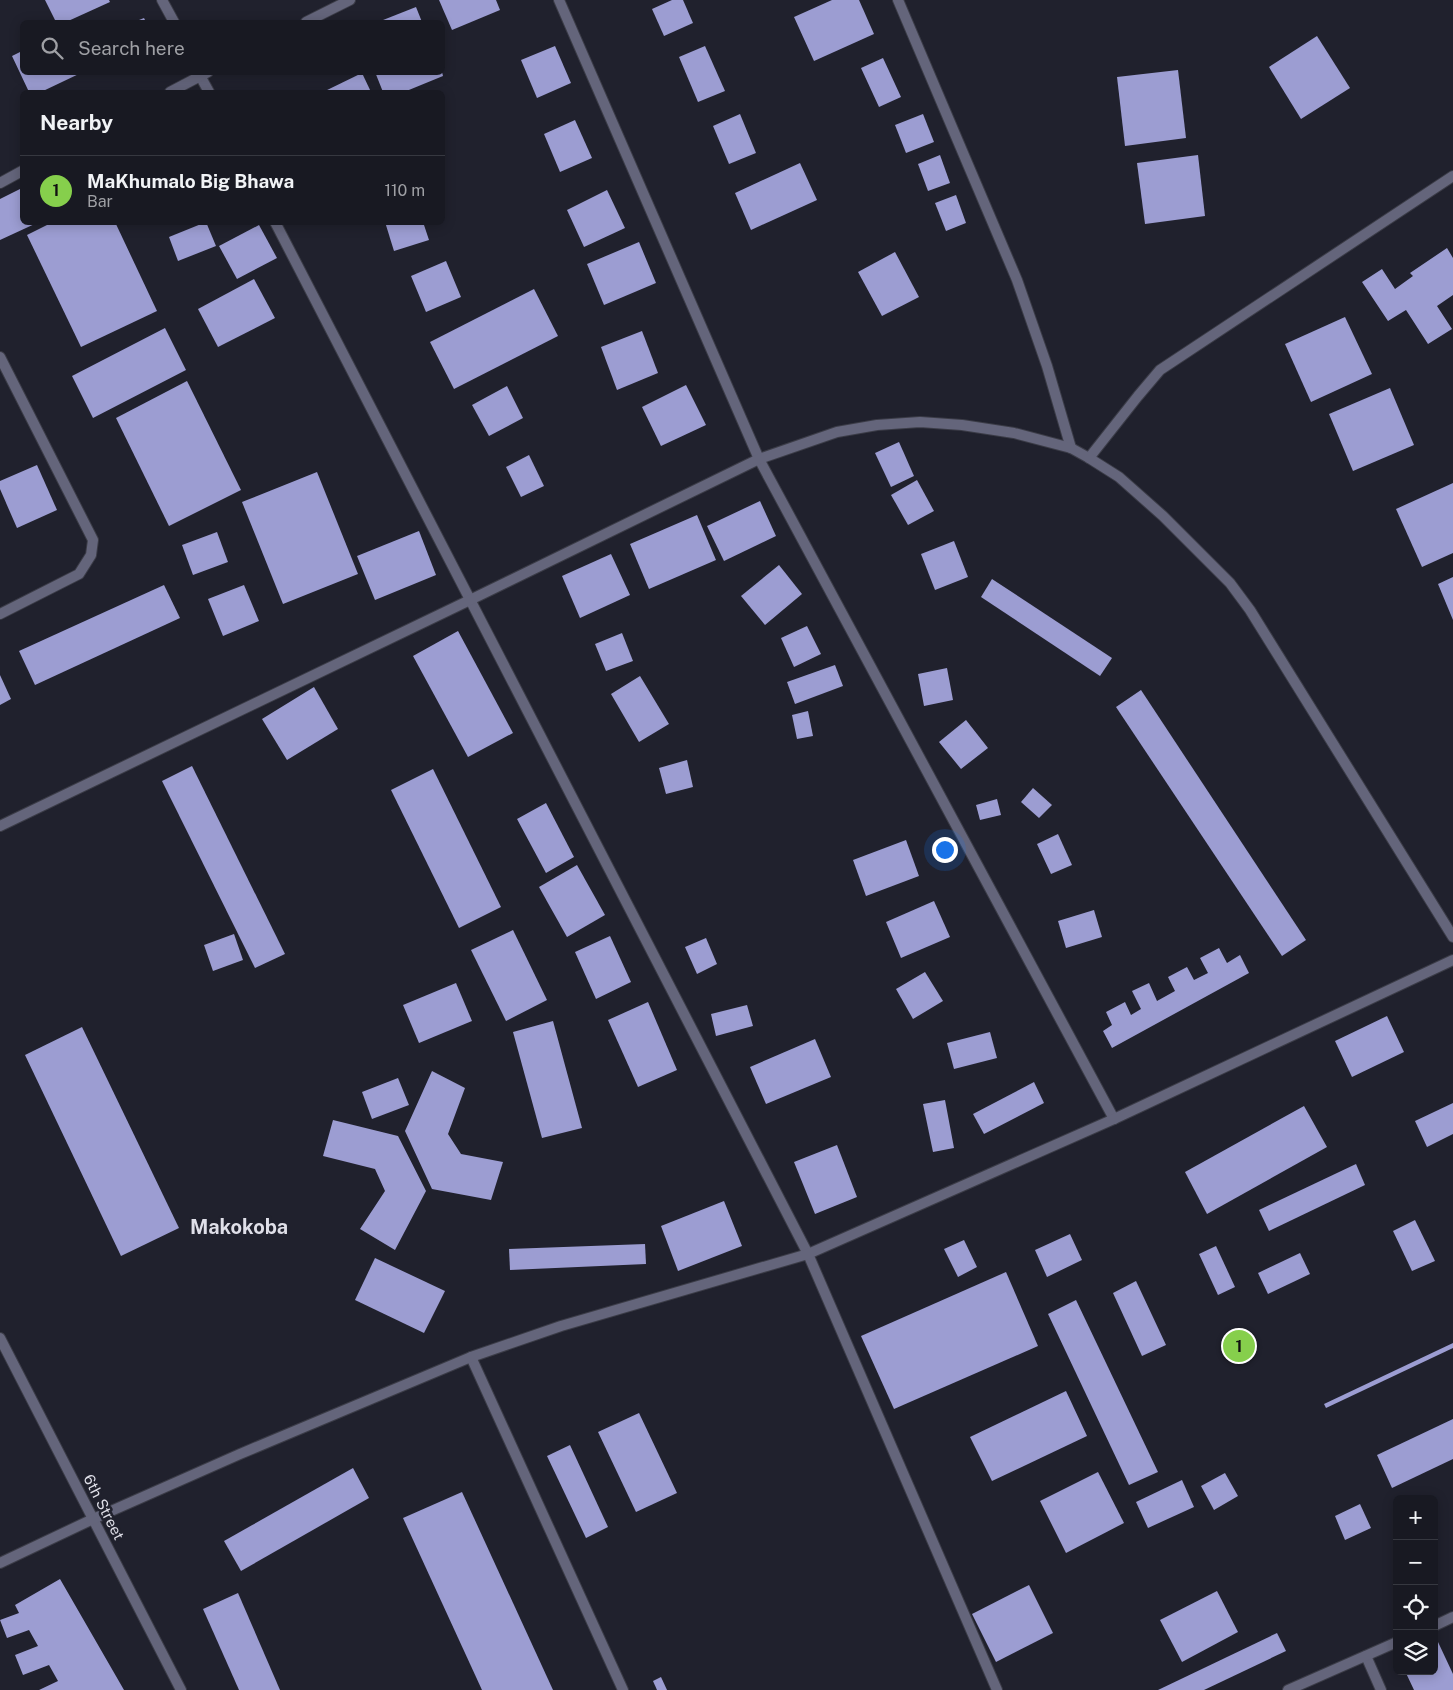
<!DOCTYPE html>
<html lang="en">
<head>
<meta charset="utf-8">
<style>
	:root { --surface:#181922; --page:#25262f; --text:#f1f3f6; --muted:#9fa0a5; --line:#363840; --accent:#86cf4c }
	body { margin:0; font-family:"Public Sans",sans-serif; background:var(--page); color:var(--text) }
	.controls { position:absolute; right:15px; bottom:15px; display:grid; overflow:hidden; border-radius:8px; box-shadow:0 2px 12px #0003 }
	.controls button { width:45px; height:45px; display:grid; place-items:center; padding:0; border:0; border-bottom:1px solid var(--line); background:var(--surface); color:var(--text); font:25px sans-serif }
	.you { position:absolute; left:944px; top:849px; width:18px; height:18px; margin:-12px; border:4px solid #fff; border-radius:50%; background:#1a73e8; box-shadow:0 0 0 8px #1a73e833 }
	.badge { display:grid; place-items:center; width:32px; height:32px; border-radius:50%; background:var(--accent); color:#111; font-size:16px; font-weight:700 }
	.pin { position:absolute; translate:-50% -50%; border:2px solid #fff; box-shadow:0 1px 5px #0006 }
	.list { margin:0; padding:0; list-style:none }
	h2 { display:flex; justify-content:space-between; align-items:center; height:65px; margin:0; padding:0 20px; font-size:21px }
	h2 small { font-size:16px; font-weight:400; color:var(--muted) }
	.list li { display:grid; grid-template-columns:32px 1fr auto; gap:15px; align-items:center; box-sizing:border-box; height:70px; padding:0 20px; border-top:1px solid var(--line) }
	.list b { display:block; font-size:19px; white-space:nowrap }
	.list p { margin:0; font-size:16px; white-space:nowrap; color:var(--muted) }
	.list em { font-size:16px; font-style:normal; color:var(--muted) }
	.icon { flex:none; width:28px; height:28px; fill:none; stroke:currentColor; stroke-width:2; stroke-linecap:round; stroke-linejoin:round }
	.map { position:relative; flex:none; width:1453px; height:1690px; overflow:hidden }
	.search { position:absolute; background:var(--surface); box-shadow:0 2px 12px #0003; left:20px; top:20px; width:425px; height:55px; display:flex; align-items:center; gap:12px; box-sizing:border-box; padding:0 18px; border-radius:8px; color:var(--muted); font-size:19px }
	.panel { position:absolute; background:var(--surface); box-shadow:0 2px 12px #0003; left:20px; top:90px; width:425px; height:135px; border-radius:8px }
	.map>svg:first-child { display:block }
</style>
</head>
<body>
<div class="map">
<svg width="1453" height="1690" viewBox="0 0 1453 1690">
	<rect width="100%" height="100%" fill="#20212d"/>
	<g fill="#9c9dd2">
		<path d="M45 0H109L110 2 66 22H56Z"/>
		<path d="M439 0H496L500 10 452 30Z"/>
		<path d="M672 0H683L693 23 664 36 652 9Z"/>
		<path d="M832 0H859L874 34 814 61 794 17Z"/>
		<path d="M416 7 422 22H378Z"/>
		<path d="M144 18 146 22H134Z"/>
		<path d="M1317 36 1350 88 1301 119 1269 67Z"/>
		<path d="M555 46 571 83 537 98 521 60Z"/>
		<path d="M705 46 725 91 698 102 679 57Z"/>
		<path d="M22 51V72H83L41 92H29L12 56Z"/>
		<path d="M883 58 901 97 879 107 861 68Z"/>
		<path d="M1178 70 1186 138 1125 146 1117 77Z"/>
		<path d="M375 72H442L443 76 404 92H383Z"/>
		<path d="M362 73 371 92H323Z"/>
		<path d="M740 114 756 153 729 164 713 126Z"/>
		<path d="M923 114 934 142 906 153 895 125Z"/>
		<path d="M575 120 592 158 560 172 544 134Z"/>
		<path d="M940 155 950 183 928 191 918 164Z"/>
		<path d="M1198 155 1205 216 1145 224 1137 163Z"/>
		<path d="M800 163 817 200 751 230 735 193Z"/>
		<path d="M22 188V222H39L0 240V199Z"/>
		<path d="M607 190 625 228 584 247 567 210Z"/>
		<path d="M956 195 966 223 946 231 935 203Z"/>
		<path d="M53 222H115L157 311 81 347 27 235Z"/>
		<path d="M206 222 216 246 178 261 169 237Z"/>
		<path d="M385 222H423L429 240 394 251Z"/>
		<path d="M259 225 277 258 237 279 219 246Z"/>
		<path d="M639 242 656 283 604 305 587 264Z"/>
		<path d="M1447 248 1453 258V295L1437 306 1452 329 1428 344 1406 310 1388 321 1362 282 1382 269 1395 289 1413 276 1410 273Z"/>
		<path d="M895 252 919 297 882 316 858 272Z"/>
		<path d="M446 261 461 297 426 312 411 276Z"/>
		<path d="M254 279 275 318 218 347 198 309Z"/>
		<path d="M534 289 558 336 454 389 430 342Z"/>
		<path d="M1345 317 1372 374 1311 402 1285 344Z"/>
		<path d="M165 328 186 370 93 418 72 376Z"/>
		<path d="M642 331 658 373 617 390 601 347Z"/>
		<path d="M187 381 241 490 169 526 116 418Z"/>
		<path d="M686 385 706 425 661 446 642 407Z"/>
		<path d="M507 386 523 418 489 436 472 405Z"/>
		<path d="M1390 388 1414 445 1353 471 1329 414Z"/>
		<path d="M899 442 914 476 891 487 875 453Z"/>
		<path d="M529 455 544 486 521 497 506 467Z"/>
		<path d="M37 465 57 510 17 528 0 489V481Z"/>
		<path d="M317 472 358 574 283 604 242 502Z"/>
		<path d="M917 480 934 511 908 525 891 495Z"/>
		<path d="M1453 483V553L1422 567 1396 509Z"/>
		<path d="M760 501 776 536 724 561 707 526Z"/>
		<path d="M697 515 716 560 649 589 630 544Z"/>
		<path d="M419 531 436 575 375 600 357 556Z"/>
		<path d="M217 532 228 562 193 575 182 545Z"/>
		<path d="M954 541 968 577 935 590 921 554Z"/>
		<path d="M611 554 630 595 580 618 562 576Z"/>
		<path d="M779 565 802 594 765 625 741 596Z"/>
		<path d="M1453 577V620L1438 584Z"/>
		<path d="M992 579 1112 658 1100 676 981 597Z"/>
		<path d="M164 585 180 618 35 685 19 651Z"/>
		<path d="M244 585 259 621 223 636 208 599Z"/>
		<path d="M807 626 821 654 794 667 781 638Z"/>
		<path d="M458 631 513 733 468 757 413 656Z"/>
		<path d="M622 633 633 661 606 671 595 644Z"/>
		<path d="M835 665 843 686 795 704 787 682Z"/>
		<path d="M947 668 953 700 924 706 918 674Z"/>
		<path d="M0 675 11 699 0 705Z"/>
		<path d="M640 676 669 724 639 742 611 694Z"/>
		<path d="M314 687 338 729 287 760 262 719Z"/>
		<path d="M1141 690 1306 940 1282 956 1116 707Z"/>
		<path d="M808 711 813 736 797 739 792 715Z"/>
		<path d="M966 720 988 748 961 769 939 742Z"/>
		<path d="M687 760 693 787 666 794 659 768Z"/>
		<path d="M192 766 285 954 255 968 162 781Z"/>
		<path d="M433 769 501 907 459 928 391 790Z"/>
		<path d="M1033 788 1052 805 1039 818 1021 802Z"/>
		<path d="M997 799 1001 815 980 820 976 805Z"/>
		<path d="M546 803 574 857 546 873 517 819Z"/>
		<path d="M1058 834 1072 865 1051 874 1037 844Z"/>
		<path d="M906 840 919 876 866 896 853 860Z"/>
		<path d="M577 865 605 915 567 937 539 887Z"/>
		<path d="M934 901 950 937 901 958 886 922Z"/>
		<path d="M1094 910 1102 937 1066 948 1058 921Z"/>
		<path d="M513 930 547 1000 506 1021 471 950Z"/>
		<path d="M234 934 243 960 213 971 204 945Z"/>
		<path d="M610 936 631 982 596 999 575 952Z"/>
		<path d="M706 938 717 964 697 974 685 947Z"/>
		<path d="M1219 948 1227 963 1240 955 1249 973 1112 1048 1103 1031 1112 1025 1106 1012 1125 1002 1131 1015 1141 1009 1132 991 1149 983 1157 1001 1175 991 1168 977 1187 967 1194 980 1208 973 1200 958Z"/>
		<path d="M925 972 943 1001 913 1019 896 989Z"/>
		<path d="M456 983 472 1021 419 1043 403 1005Z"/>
		<path d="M648 1002 677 1070 638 1087 608 1020Z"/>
		<path d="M747 1005 753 1026 716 1036 711 1014Z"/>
		<path d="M1387 1016 1404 1052 1352 1077 1335 1041Z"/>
		<path d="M553 1021 582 1128 542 1138 513 1032Z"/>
		<path d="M82 1027 179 1228 121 1256 25 1055Z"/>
		<path d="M990 1032 997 1058 954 1069 947 1043Z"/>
		<path d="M815 1039 831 1077 766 1104 750 1067Z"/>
		<path d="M432 1071 465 1088 448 1134 461 1154 503 1162 491 1200 432 1189 405 1131Z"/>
		<path d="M398 1078 409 1105 372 1119 362 1092Z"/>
		<path d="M1034 1082 1044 1103 984 1134 973 1114Z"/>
		<path d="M945 1100 954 1148 933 1152 923 1104Z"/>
		<path d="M1453 1103V1134L1427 1147 1415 1121Z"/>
		<path d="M1304 1106 1327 1147 1207 1214 1185 1172Z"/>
		<path d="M333 1120 398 1136 426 1191 395 1250 360 1229 385 1191 375 1169 323 1156Z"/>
		<path d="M837 1145 857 1197 815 1214 794 1162Z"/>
		<path d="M1356 1164 1365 1185 1269 1231 1259 1210Z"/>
		<path d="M724 1201 742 1246 678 1271 661 1226Z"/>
		<path d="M1415 1220 1435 1261 1412 1271 1393 1231Z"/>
		<path d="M1070 1234 1082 1260 1047 1277 1035 1250Z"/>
		<path d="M964 1240 977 1267 958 1277 944 1249Z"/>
		<path d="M645 1244 646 1264 510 1270 509 1249Z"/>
		<path d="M1216 1246 1235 1287 1218 1295 1199 1254Z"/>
		<path d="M1300 1253 1310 1274 1268 1294 1258 1273Z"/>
		<path d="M375 1258 445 1291 424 1333 355 1300Z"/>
		<path d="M1006 1272 1038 1346 894 1409 861 1336Z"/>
		<path d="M1136 1281 1166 1345 1142 1356 1113 1293Z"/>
		<path d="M1076 1300 1158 1472 1129 1485 1048 1314Z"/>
		<path d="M1453 1343V1348L1326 1408 1324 1404Z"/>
		<path d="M1066 1391 1087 1436 992 1481 970 1437Z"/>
		<path d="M639 1413 677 1493 636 1512 598 1432Z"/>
		<path d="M1453 1419V1459L1392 1488 1377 1455Z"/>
		<path d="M570 1445 608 1527 586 1538 547 1456Z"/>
		<path d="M353 1468 369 1498 241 1571 224 1541Z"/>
		<path d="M1098 1472 1124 1523 1066 1553 1040 1501Z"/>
		<path d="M1225 1473 1238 1496 1214 1510 1201 1486Z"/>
		<path d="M1182 1480 1194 1507 1148 1528 1136 1502Z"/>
		<path d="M462 1492 553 1690H482L403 1518Z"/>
		<path d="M1360 1504 1371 1528 1345 1540 1335 1516Z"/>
		<path d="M60 1579 124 1690H39L58 1681 49 1665 23 1675 15 1655 38 1646 29 1630 7 1638 0 1620 19 1613 15 1605Z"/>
		<path d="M1029 1585 1053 1633 996 1662 972 1614Z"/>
		<path d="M1217 1591 1238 1632 1182 1662 1160 1620Z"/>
		<path d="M238 1593 280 1690H239L203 1609Z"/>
		<path d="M1277 1633 1286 1651 1204 1690H1158Z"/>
		<path d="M1438 1642 1453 1674V1690H1414L1405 1671H1434V1644Z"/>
		<path d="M661 1677 667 1690H657L653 1681Z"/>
	</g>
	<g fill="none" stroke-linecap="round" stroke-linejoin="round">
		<defs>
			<g id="street">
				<path d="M162 0 174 22"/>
				<path d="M559 0 759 459 1114 1119"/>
				<path d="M898 0 1017 280 1047 366 1071 448"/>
				<path d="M306 22 350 0"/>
				<path d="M198 72 209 92"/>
				<path d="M170 92 208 72"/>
				<path d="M0 183 22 171"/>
				<path d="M275 222 808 1254 997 1690"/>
				<path d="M0 357 93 540 91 555 79 574 0 614"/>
				<path d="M1089 458 1138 396 1160 370 1453 176"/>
				<path d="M0 826 470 600 759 459 837 432 877 425 920 422 962 425 1014 433 1071 448 1089 458 1119 477 1163 516 1230 583 1250 610 1453 937"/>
				<path d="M0 1338 181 1690"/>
				<path d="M471 1357 623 1690"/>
				<path d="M0 1563 93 1519 240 1454 471 1357 561 1326 808 1254 1114 1119 1453 960"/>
				<path d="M1434 1626 1453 1617"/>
				<path d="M1366 1656 1381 1690"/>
				<path d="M1288 1690 1397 1642"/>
			</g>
		</defs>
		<use href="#street" stroke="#3b3c47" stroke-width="12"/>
		<use href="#street" stroke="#64657b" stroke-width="10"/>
	</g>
	<g text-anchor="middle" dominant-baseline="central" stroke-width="5" stroke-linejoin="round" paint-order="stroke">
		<g font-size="15" fill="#dfdfe8" stroke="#20212d">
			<text transform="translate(104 1507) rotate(63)">6th Street</text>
		</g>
		<g font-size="20" font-weight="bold" fill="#dfdfe8" stroke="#20212d">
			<text x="239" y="1227">Makokoba</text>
		</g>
	</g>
</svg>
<div class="controls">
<button>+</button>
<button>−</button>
<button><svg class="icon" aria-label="locate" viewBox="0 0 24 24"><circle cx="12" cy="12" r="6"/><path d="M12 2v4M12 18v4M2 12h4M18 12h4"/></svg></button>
<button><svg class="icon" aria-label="layers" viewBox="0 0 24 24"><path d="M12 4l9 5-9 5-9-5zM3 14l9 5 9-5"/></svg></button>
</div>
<div class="you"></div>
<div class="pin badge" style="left:1239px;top:1346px">1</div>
<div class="search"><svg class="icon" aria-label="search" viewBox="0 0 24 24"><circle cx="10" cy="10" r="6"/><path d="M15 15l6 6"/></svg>Search here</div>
<section class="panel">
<h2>Nearby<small></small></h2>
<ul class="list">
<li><span class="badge">1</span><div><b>MaKhumalo Big Bhawa</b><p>Bar</p></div><em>110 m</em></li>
</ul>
</section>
</div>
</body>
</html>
